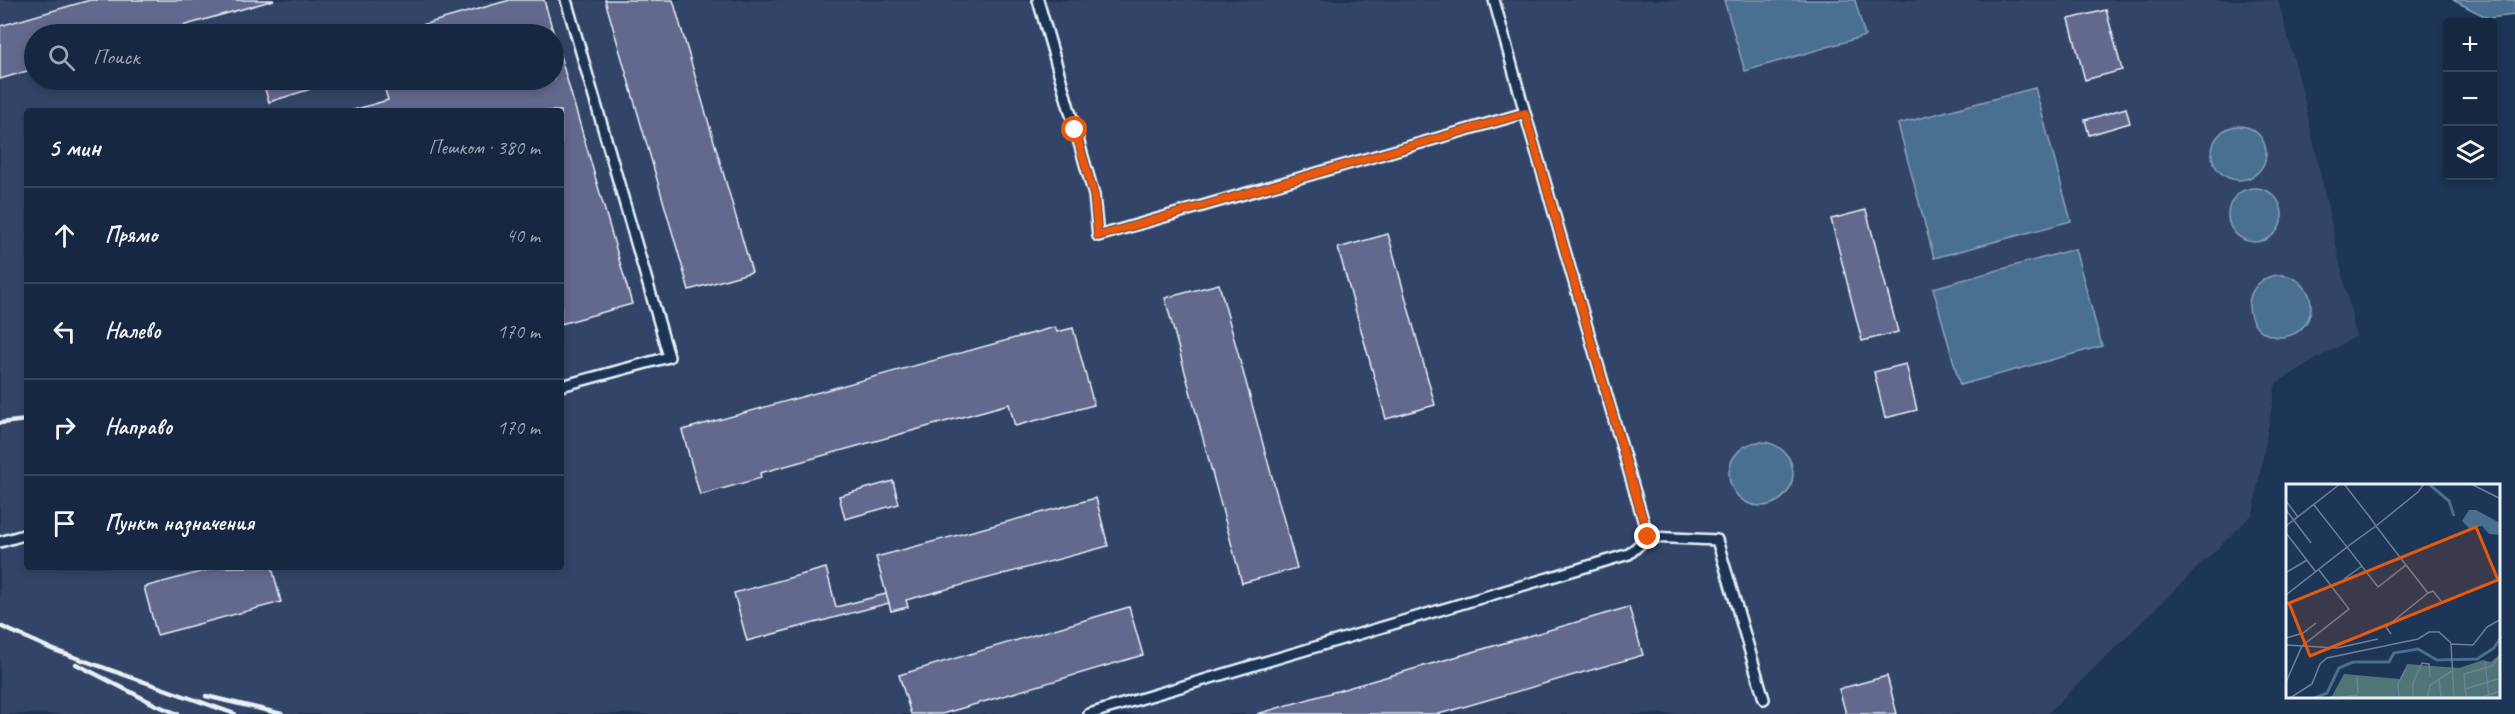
<!DOCTYPE html>
<html lang="ru">
<head>
<meta charset="utf-8">
<style>
	:root { --surface:#162841; --page:#1f3048; --text:#f1f3f6; --muted:#9ea6b1; --line:#35445a }
	body { margin:0; font-family:Caveat,sans-serif; background:var(--page); color:var(--text) }
	.controls { position:absolute; right:18px; top:18px; display:grid; overflow:hidden; border-radius:6px; box-shadow:0 3px 9px #0003 }
	.controls button { width:54px; height:54px; display:grid; place-items:center; padding:0; border:0; border-bottom:2px solid var(--line); background:var(--surface); color:var(--text); font:30px sans-serif }
	.stop { position:absolute; width:18px; height:18px; margin:-14px; border:4px solid #ea580c; border-radius:50%; background:#fff }
	.stop.end { background:#ea580c; border-color:#fff; box-shadow:0 2px 6px #0008 }
	.list { margin:0; padding:0; list-style:none }
	h2 { display:flex; justify-content:space-between; align-items:center; height:78px; margin:0; padding:0 24px; font-size:26px }
	h2 small { font-size:20px; font-weight:400; color:var(--muted) }
	.list li { display:grid; grid-template-columns:39px 1fr auto; gap:18px; align-items:center; box-sizing:border-box; height:96px; padding:0 24px; border-top:2px solid var(--line) }
	.list b { display:block; font-size:22px; white-space:nowrap }
	.list em { font-size:20px; font-style:normal; color:var(--muted) }
	.icon { flex:none; width:33px; height:33px; fill:none; stroke:currentColor; stroke-width:2; stroke-linecap:round; stroke-linejoin:round }
	.map { position:relative; flex:none; width:2515px; height:714px; overflow:hidden }
	.search { position:absolute; background:var(--surface); box-shadow:0 3px 9px #0003; left:24px; top:24px; width:540px; height:66px; display:flex; align-items:center; gap:15px; box-sizing:border-box; padding:0 21px; border-radius:33px; color:var(--muted); font-size:22px }
	.panel { position:absolute; background:var(--surface); box-shadow:0 3px 9px #0003; left:24px; top:108px; width:540px; height:462px; border-radius:6px }
	.map>svg:first-child { display:block }
</style>
</head>
<body>
<div class="map">
<svg width="2515" height="714" viewBox="0 0 2515 714">
	<rect width="100%" height="100%" fill="#1d3557"/>
	<filter id="ink" filterUnits="userSpaceOnUse"><feTurbulence type="fractalNoise" baseFrequency=".0167" numOctaves="2"/><feDisplacementMap in="SourceGraphic" scale="12" xChannelSelector="R" yChannelSelector="G"/><feConvolveMatrix kernelMatrix="1 2 1 2 8 2 1 2 1" color-interpolation-filters="sRGB"/></filter>
	<g filter="url(#ink)">
		<path fill="#324468" fill-rule="evenodd" d="M0 0H2278L2303 94 2356 336 2276 383 2253 514 2047 714H0ZM34 34H554V80H34ZM27 111H561V567H27Z"/>
		<g fill="#486f90" stroke="#88a3ba" stroke-width="1.5">
			<path d="M1724 0H1855L1865 36 1745 71Z"/>
			<path d="M2453 0H2515V15L2488 18Z"/>
			<path d="M2035 88 2071 221 1934 258 1898 124Z"/>
			<circle cx="2239" cy="153" r="27"/>
			<circle cx="2255" cy="215" r="27"/>
			<path d="M2075 249 2102 346 1960 385 1933 288Z"/>
			<circle cx="2280" cy="306" r="31"/>
			<circle cx="1761" cy="474" r="32"/>
		</g>
		<g fill="#63688f" stroke="#e8f1f8" stroke-width="1.5">
			<path d="M90 0H274L154 34H34V69L0 79V26Z"/>
			<path d="M510 0H544L632 304 561 324V111H350L388 100 382 80H554V34H390Z"/>
			<path d="M605 0H673L752 272 689 290Z"/>
			<path d="M2106 10 2122 70 2085 80 2069 19Z"/>
			<path d="M262 80H312L314 88 269 102Z"/>
			<path d="M2126 108 2130 123 2089 135 2085 120Z"/>
			<path d="M1866 210 1898 332 1862 341 1831 219Z"/>
			<path d="M1388 234 1435 405 1386 419 1338 248Z"/>
			<path d="M1219 284 1297 568 1242 583 1165 298Z"/>
			<path d="M1055 327 1057 332 1073 328 1094 405 1015 426 1009 404 760 473 761 478 700 495 682 430Z"/>
			<path d="M1906 364 1917 410 1885 418 1874 372Z"/>
			<path d="M893 481 899 504 845 519 839 496Z"/>
			<path d="M1096 498 1108 546 906 600 908 607 891 611 876 557Z"/>
			<path d="M219 567H272L281 602 157 635 144 587Z"/>
			<path d="M826 568 836 607 886 594 889 603 747 641 734 593Z"/>
			<path d="M1129 607 1143 655 942 714H911L899 675Z"/>
			<path d="M1629 607 1643 655 1439 714H1257Z"/>
			<path d="M1887 676 1897 714H1846L1839 689Z"/>
		</g>
		<g fill="none" stroke-linecap="round" stroke-linejoin="round">
			<defs>
				<g id="service">
					<path d="M1038 0 1094 195 1098 236 1525 113 1494 0"/>
					<path d="M1525 113 1648 537 1717 540 1764 699"/>
					<path d="M561 386 669 357 566 0"/>
					<path d="M0 542 27 534"/>
					<path d="M1089 714 1629 554 1648 537"/>
				</g>
			</defs>
			<use href="#service" stroke="#e8f1f8" stroke-width="14"/>
			<use href="#service" stroke="#1d3557" stroke-width="9"/>
			<g stroke="#e8f1f8" stroke-width="4.5">
				<path d="M0 423 27 420"/>
				<path d="M0 626 54 650 235 714"/>
				<path d="M76 664 156 705 178 714"/>
				<path d="M206 696 282 714"/>
			</g>
		</g>
	</g>
	<g fill="none" stroke-linecap="round" stroke-linejoin="round" filter="url(#ink)">
		<path stroke="#ea580c" stroke-width="8" d="M1075 130 1094 195 1098 236 1525 113 1648 537"/>
	</g>
	<g transform="translate(2286 484)">
		<rect width="214" height="214" fill="#1d3557"/>
		<path d="M214 170V214H39L46 212 58 190 114 195 121 180 173 184 197 176 205 178Z" fill="#4f7577"/>
		<path d="M183 26H190L214 39V51L203 50 196 42 183 44 176 37Z" fill="#486f90"/>
		<path fill="none" stroke="#486f90" stroke-width="3" d="M144 1 163 17 168 32M29 214 41 209 53 184 67 178H103L108 169 132 165 151 176 191 175 208 164 215 153"/>
		<path fill="none" stroke="#6e8097" stroke-width="1.5" d="M58 0 83 32 90 42 120 81 92 103 61 63 90 42 132 8 138 0M185 0 215 15M0 17 12 33M0 26 25 59M0 42 54 0M0 49 30 88M120 81 142 109 147 107 155 117M1 88 21 76M58 95 76 82M0 111 61 63 28 21M105 150 100 143 142 109M0 154 17 149 30 139M0 161 51 164 92 155M199 178 203 214M71 192 72 210M153 194 155 214M0 198 16 162 63 125 33 86M179 205 178 190 206 182 215 171M4 214 26 200 34 180 41 174 132 155 143 148H153L165 159M48 214 71 211 72 214M113 214 112 200 120 185M127 214V199L136 179 143 180 144 193M141 214 144 201 166 187M168 214 165 160 187 161 201 143 215 135M181 214 179 205 215 194M193 214 215 207"/>
		<path fill="#e8590c" fill-opacity="0.15" stroke="#e8590c" stroke-width="3" d="M190 43 212 96 24 172 3 119Z"/>
		<rect width="214" height="214" fill="none" stroke="#e8f1f8" stroke-width="3"/>
	</g>
</svg>
<div class="controls">
<button>+</button>
<button>−</button>
<button><svg class="icon" aria-label="layers" viewBox="0 0 24 24"><path d="M12 4l9 5-9 5-9-5zM3 14l9 5 9-5"/></svg></button>
</div>
<div class="stop" style="left:1075px;top:130px"></div>
<div class="stop end" style="left:1648px;top:537px"></div>
<div class="search"><svg class="icon" aria-label="search" viewBox="0 0 24 24"><circle cx="10" cy="10" r="6"/><path d="M15 15l6 6"/></svg>Поиск</div>
<section class="panel">
<h2>5 мин<small>Пешком · 380 m</small></h2>
<ul class="list">
<li><svg class="icon" aria-label="ahead" viewBox="0 0 24 24"><path d="M12 20V5M6 11l6-6 6 6"/></svg><div><b>Прямо</b></div><em>40 m</em></li>
<li><svg class="icon" aria-label="left" viewBox="0 0 24 24"><path d="M17 20v-9H6M10 6l-5 5 5 5"/></svg><div><b>Налево</b></div><em>170 m</em></li>
<li><svg class="icon" aria-label="right" viewBox="0 0 24 24"><path d="M7 20v-9h11M14 6l5 5-5 5"/></svg><div><b>Направо</b></div><em>170 m</em></li>
<li><svg class="icon" aria-label="arrive" viewBox="0 0 24 24"><path d="M6 21V4h12l-3 4 3 4H6"/></svg><div><b>Пункт назначения</b></div></li>
</ul>
</section>
</div>
</body>
</html>
